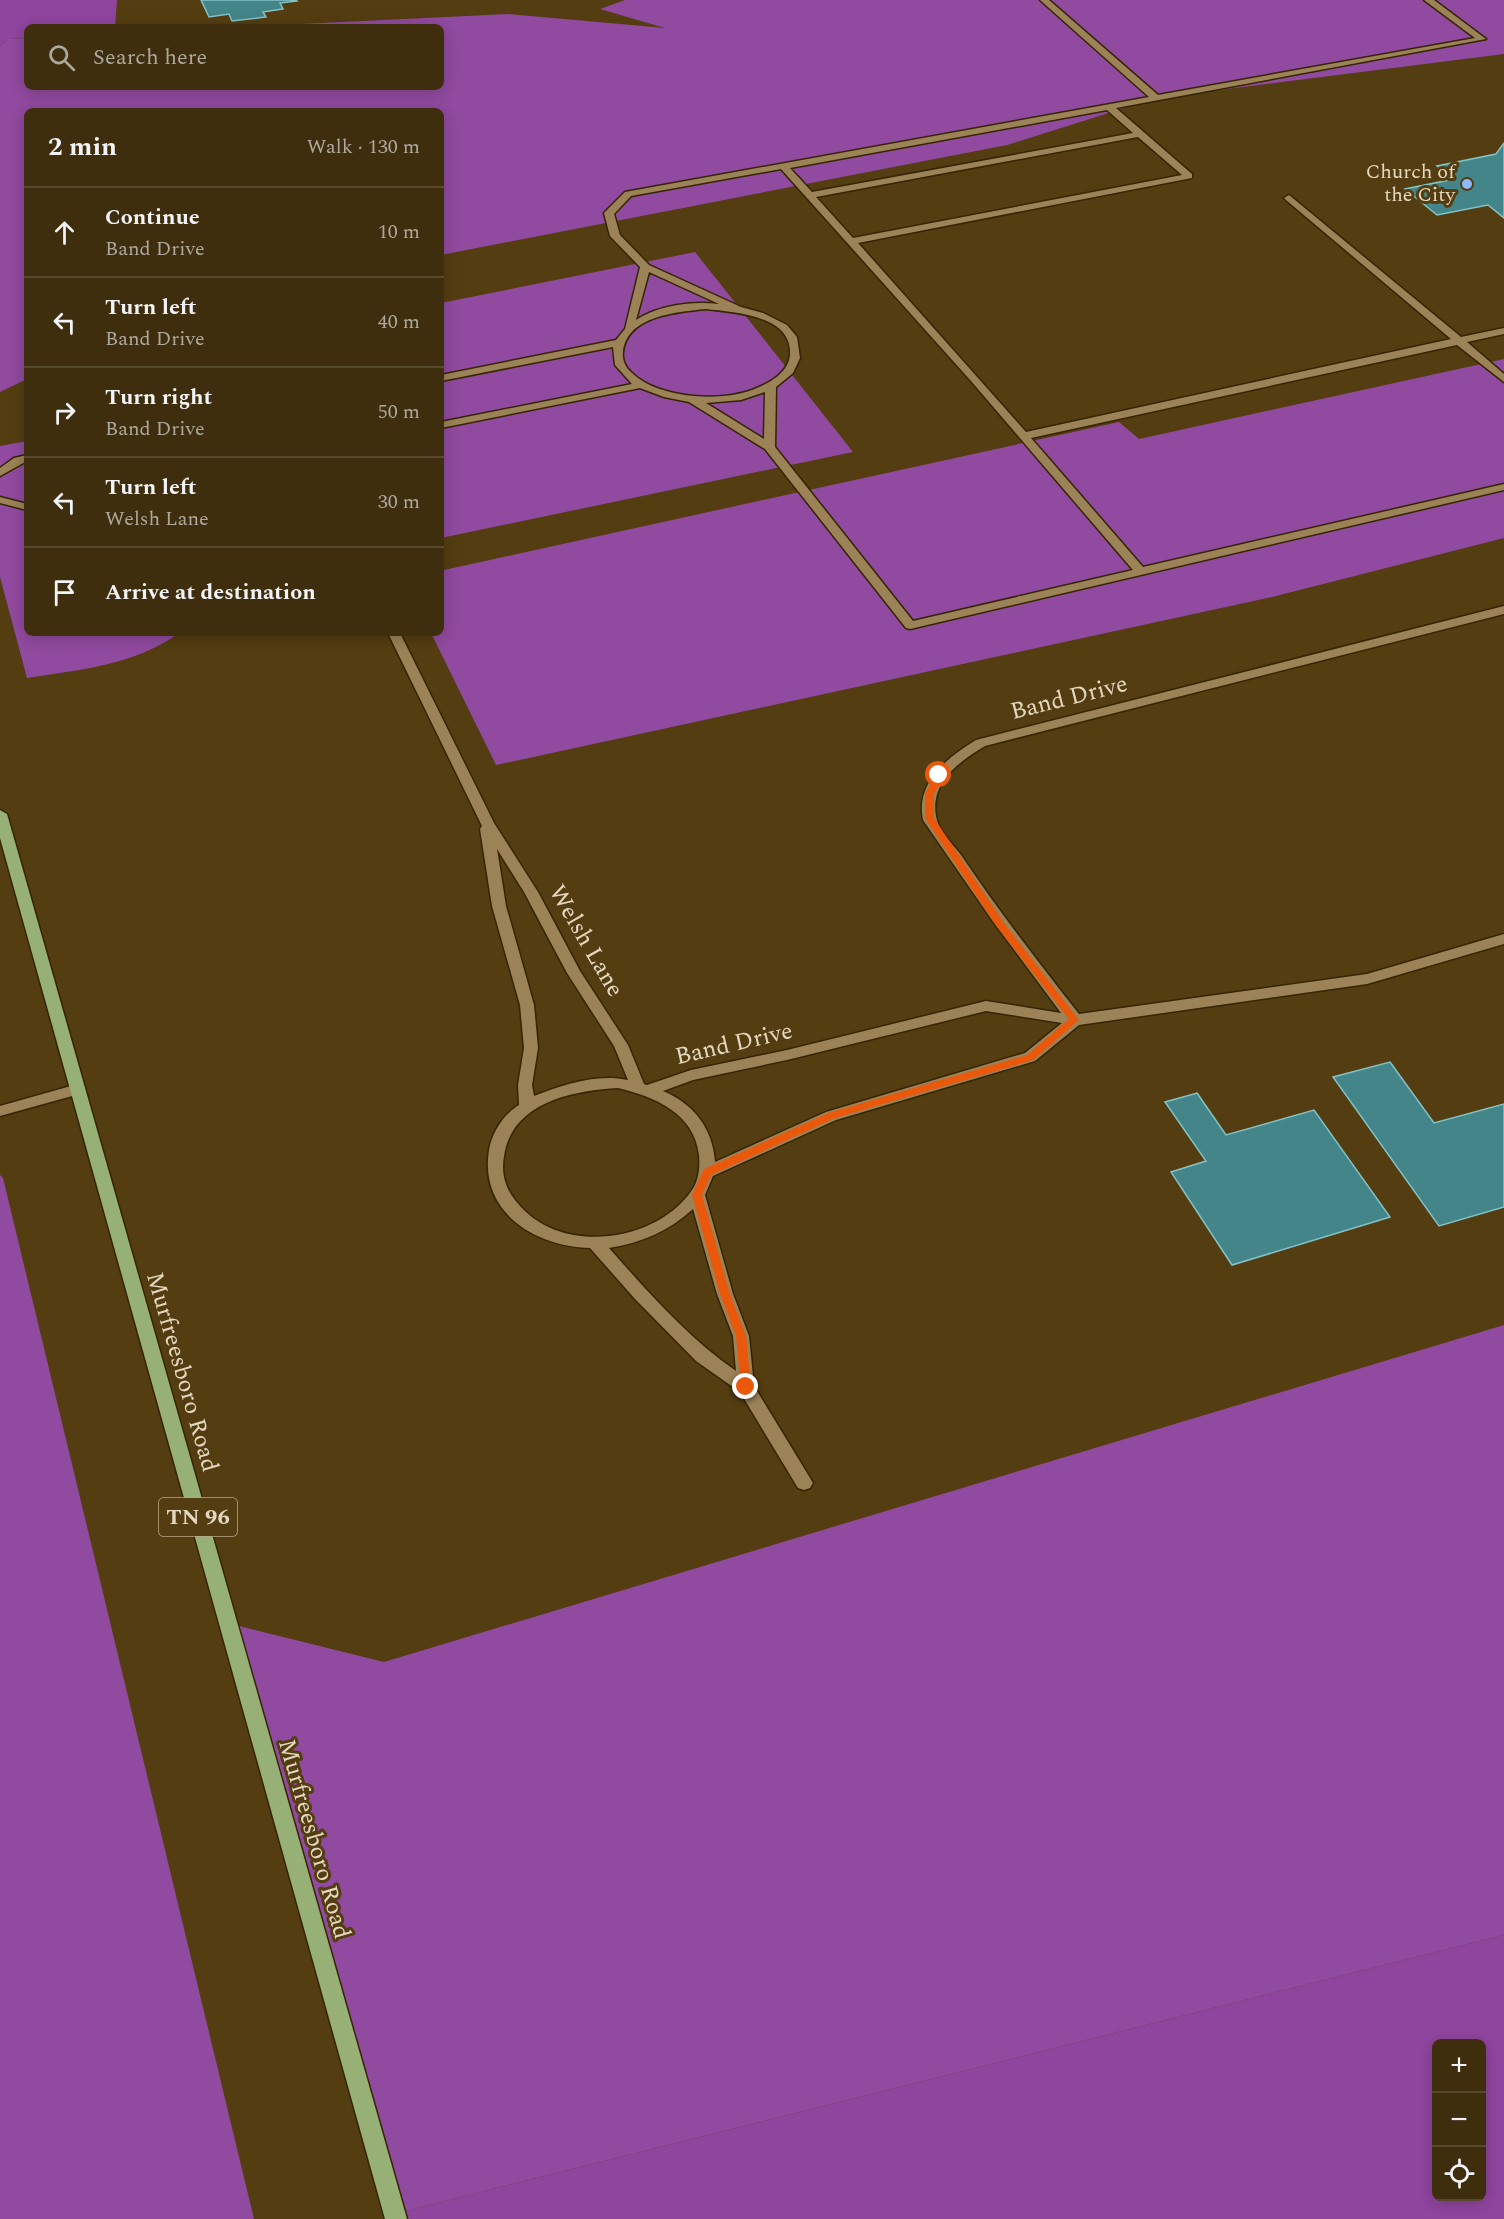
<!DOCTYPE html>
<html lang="en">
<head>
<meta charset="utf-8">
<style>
	:root { --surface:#3f2e0d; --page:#463616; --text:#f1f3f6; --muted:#ada89d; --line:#584a2e }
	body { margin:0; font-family:Spectral,serif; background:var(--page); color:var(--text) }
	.controls { position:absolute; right:18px; bottom:18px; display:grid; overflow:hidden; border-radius:9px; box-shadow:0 3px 15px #0003 }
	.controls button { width:54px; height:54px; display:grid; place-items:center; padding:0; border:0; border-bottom:2px solid var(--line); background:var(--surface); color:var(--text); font:30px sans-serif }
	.stop { position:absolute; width:18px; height:18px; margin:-14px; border:4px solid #ea580c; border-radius:50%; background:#fff }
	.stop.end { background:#ea580c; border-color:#fff; box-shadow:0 2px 6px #0008 }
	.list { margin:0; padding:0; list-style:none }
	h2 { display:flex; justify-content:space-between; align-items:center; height:78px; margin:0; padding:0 24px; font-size:26px }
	h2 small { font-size:20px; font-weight:400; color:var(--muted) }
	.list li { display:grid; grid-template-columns:39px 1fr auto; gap:18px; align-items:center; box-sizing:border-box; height:90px; padding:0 24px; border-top:2px solid var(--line) }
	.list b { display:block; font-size:22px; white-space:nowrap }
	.list p { margin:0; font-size:20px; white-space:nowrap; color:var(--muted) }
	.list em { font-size:20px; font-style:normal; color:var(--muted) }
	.icon { flex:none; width:33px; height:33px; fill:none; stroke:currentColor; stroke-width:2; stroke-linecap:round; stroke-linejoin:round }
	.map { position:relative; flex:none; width:1504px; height:2219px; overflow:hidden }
	.search { position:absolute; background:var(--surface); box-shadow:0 3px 15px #0003; left:24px; top:24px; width:420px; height:66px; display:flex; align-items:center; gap:15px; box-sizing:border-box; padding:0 21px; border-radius:9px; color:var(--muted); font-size:22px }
	.panel { position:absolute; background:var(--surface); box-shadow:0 3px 15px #0003; left:24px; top:108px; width:420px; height:528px; border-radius:9px }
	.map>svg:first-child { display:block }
</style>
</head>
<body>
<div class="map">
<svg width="1504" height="2219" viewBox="0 0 1504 2219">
	<rect width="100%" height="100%" fill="#543d11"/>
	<g fill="#904a9f">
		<path d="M625 0H1504V54L1156 98 1007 145 441 255V111H27V379L0 392V46L8 39 27 38V87H441V27H239L508 14 665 28 600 9Z"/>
		<path d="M695 252 853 452 441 538V303Z"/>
		<path d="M1504 359V538L1272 597 496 765 431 633H441V571L444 570 1119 422 1139 439Z"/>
		<path d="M27 441V633H179C135 665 79 670 27 678L0 577V446Z"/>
		<path d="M0 1175 3 1178 254 2219H0Z"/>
		<path d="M1504 1325V1935L394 2214 227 1623 384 1662Z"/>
	</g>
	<g fill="#8f459e" fill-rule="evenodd">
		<path d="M0 0H117L115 27H27V38L8 39 0 46Z"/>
		<path d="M1504 1935V2219H396L394 2214ZM1436 2044H1482V2196H1436Z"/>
	</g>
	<g fill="#448589" stroke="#82c3c7" stroke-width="1.5">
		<path d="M201 0H296L297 1 280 3 283 9 263 12 266 17 232 21 229 14 209 17Z"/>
		<path d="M1504 143V218L1488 205 1437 215 1405 189 1454 179 1437 166 1496 154Z"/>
		<path d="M1390 1062 1434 1123 1504 1104V1207L1439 1226 1333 1077Z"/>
		<path d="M1197 1093 1226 1135 1314 1110 1390 1217 1232 1265 1171 1172 1206 1161 1165 1102Z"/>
	</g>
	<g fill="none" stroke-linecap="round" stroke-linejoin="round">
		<defs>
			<g id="minor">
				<path d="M1040 0H1049L1158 95 1475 38 1424 0H1434L1486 39 1116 108 1192 174V178L858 243 1026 432 1451 339 1286 200 1284 198 1289 195 1461 337 1504 328V334L1467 342 1504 374V382L1457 345 1031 438 1143 567 1504 484V490L910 629 906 628 765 449 689 402 664 397 640 388 441 428V422L632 384 615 365 613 347 441 381V375L616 340 625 329 640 267 610 236 604 213 625 192 1149 97ZM1107 110 1133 133 812 192 790 168ZM1138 137 1182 175 853 238 816 197ZM781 169 971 381 1133 570 913 621 775 447 776 387 793 373 800 358 797 337 787 325 763 313 741 307 649 265 620 235 614 214 631 196ZM649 272 719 304C692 301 659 305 636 320ZM706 309C733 312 792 315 790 354 789 372 771 382 757 388 724 403 657 399 631 372 625 367 622 359 623 352 627 315 679 312 706 309ZM765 392 764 439 706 403 741 400Z"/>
				<path d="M27 455V461L0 476V468L14 458Z"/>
				<path d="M0 497 27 504V510L0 503Z"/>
				<path d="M1504 606V614L985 746C960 761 930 782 936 816 938 831 952 843 961 855 998 910 1038 962 1079 1014L1367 974 1504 934V944L1367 984 1079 1025 1035 1061 836 1120 713 1176 705 1195 733 1294 749 1336 754 1386 810 1478 813 1483 810 1488 804 1490 798 1488 740 1392 696 1361 635 1299 590 1248C534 1246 479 1212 489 1150 492 1132 504 1114 519 1105L518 1085 524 1048 520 1005 492 906 480 829 482 826 388 633H400L494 823 538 892 580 971 628 1045 644 1084 647 1085 691 1070 787 1050 986 1001 1061 1013 992 920 923 820C915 782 948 757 976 740ZM497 849 524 892 567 973 614 1046 628 1080C597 1073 562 1085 534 1096L532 1085 538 1048 534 1005 506 906ZM986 1011 1062 1023 1025 1053 826 1112 715 1162C713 1129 694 1104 663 1091L693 1080 787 1060ZM618 1088C655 1097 694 1113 699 1155 700 1167 699 1180 692 1190 658 1240 571 1254 526 1212 509 1196 500 1180 504 1156 512 1102 572 1091 618 1088ZM693 1209 717 1294 733 1336 736 1371C687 1337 648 1292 609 1248 641 1243 669 1231 693 1209Z"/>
				<path d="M78 1084 83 1085 85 1089 83 1093 0 1116V1106Z"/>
			</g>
			<path id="major" d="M0 810 7 814 407 2219H385L0 838Z"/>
		</defs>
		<use href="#minor" stroke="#352503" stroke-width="3"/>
		<use href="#major" stroke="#352503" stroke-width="3"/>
		<use href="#minor" fill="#9b8257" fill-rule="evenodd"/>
		<use href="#major" fill="#97b076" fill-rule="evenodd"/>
	</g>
	<path fill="#ea580c" d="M936 773 944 775 934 794V818L1004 923 1079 1020 1033 1060 835 1118 711 1175 702 1195 730 1294 746 1336 751 1387 746 1391 741 1387 736 1336 720 1294 692 1195 704 1169 828 1113 1027 1055 1069 1019 997 927 925 818V794Z"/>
	<circle fill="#8fb8fd" stroke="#543d11" stroke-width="2" cx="1467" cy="184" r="6"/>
	<g text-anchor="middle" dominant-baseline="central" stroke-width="6" stroke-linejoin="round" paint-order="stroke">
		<g font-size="20" fill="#e4d7c1" stroke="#543d11" text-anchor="end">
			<text x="1455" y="172">Church of<tspan x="1455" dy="23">the City</tspan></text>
		</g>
		<rect fill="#543d11" stroke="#b9a98c" stroke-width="1.5" x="159" y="1498" width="78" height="38" rx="4.5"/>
		<g font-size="22" font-weight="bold" fill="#e4d7c1">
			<text x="198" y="1517">TN 96</text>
		</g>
		<g font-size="24" fill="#e4d7c1" stroke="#543d11">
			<text transform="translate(1069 698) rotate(-14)">Band Drive</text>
			<text transform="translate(586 941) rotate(60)">Welsh Lane</text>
			<text transform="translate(734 1044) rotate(-13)">Band Drive</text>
			<text transform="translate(182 1372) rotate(74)">Murfreesboro Road</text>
			<text transform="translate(314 1839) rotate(74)">Murfreesboro Road</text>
		</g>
	</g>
</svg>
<div class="controls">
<button>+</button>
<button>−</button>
<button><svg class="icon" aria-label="locate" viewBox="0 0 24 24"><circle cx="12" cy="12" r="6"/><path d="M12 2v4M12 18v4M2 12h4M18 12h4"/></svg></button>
</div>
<div class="stop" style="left:939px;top:775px"></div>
<div class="stop end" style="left:746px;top:1387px"></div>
<div class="search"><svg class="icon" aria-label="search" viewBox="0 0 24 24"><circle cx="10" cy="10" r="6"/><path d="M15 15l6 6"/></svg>Search here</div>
<section class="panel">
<h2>2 min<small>Walk · 130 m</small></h2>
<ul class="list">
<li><svg class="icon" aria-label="ahead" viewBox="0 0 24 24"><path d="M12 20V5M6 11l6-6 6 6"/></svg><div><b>Continue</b><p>Band Drive</p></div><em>10 m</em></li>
<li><svg class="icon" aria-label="left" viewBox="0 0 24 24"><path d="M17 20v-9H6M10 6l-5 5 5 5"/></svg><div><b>Turn left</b><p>Band Drive</p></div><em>40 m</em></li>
<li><svg class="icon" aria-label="right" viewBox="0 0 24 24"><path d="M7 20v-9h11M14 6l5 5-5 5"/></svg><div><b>Turn right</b><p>Band Drive</p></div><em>50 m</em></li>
<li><svg class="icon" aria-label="left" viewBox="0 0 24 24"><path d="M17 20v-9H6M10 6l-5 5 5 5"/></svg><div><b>Turn left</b><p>Welsh Lane</p></div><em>30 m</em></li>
<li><svg class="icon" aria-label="arrive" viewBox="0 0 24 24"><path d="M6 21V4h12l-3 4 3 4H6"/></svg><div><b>Arrive at destination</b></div></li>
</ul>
</section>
</div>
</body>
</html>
